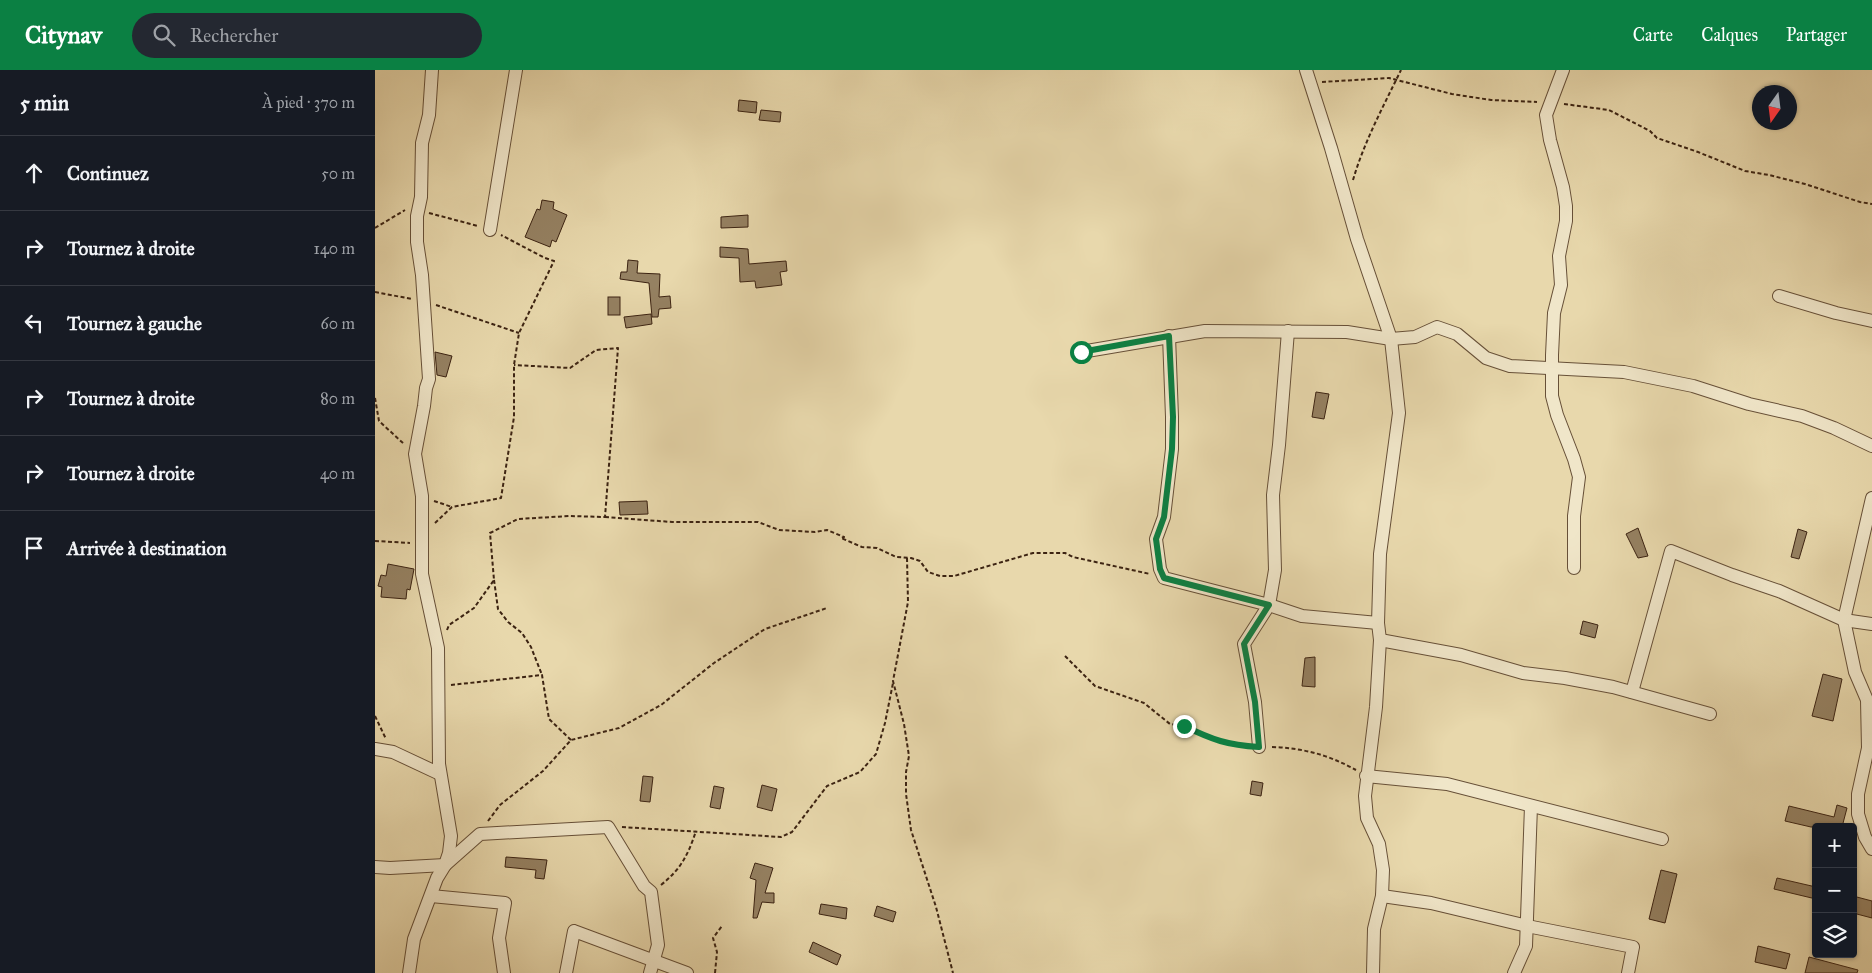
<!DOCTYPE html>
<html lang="fr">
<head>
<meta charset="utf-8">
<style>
	:root { --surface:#171b24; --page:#242831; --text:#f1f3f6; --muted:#9ea1a6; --line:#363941; --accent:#0b8043 }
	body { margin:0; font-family:"IM FELL Great Primer",serif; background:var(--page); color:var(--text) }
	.controls { position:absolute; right:15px; bottom:15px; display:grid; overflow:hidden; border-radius:5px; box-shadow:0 1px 4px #0004 }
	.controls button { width:45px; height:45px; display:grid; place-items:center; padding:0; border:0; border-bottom:1px solid var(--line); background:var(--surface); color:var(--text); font:25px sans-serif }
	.compass { position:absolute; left:1377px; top:15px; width:45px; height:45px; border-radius:50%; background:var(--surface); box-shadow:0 1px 4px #0004; rotate:194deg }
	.stop { position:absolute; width:15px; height:15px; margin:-11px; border:4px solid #0b8043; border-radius:50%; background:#fff }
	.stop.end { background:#0b8043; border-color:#fff; box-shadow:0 1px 5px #0008 }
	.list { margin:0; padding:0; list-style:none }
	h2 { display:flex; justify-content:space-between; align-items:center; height:65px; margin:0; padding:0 20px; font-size:21px }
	h2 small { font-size:16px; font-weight:400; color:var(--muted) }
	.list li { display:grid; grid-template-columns:32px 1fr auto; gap:15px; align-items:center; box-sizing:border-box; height:75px; padding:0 20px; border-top:1px solid var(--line) }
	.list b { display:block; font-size:19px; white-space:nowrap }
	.list em { font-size:16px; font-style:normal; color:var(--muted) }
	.icon { flex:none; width:28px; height:28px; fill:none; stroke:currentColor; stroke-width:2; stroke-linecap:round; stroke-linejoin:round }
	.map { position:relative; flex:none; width:1497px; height:903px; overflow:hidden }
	header { display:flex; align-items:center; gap:30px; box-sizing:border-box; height:70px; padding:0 25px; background:var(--accent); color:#fff }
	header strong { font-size:24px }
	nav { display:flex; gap:28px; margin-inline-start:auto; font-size:18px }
	.search { width:350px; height:45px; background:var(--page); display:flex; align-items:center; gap:12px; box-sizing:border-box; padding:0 18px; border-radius:28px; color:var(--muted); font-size:19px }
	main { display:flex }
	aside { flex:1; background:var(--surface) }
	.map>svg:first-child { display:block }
</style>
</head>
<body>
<header>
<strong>Citynav</strong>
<div class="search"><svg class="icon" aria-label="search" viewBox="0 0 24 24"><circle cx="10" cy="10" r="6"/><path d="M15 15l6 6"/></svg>Rechercher</div>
<nav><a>Carte</a><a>Calques</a><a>Partager</a></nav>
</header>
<main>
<aside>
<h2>5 min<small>À pied · 370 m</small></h2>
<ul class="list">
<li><svg class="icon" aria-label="ahead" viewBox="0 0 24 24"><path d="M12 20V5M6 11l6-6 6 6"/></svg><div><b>Continuez</b></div><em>50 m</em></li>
<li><svg class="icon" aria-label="right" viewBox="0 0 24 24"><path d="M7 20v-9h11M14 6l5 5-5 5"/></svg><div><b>Tournez à droite</b></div><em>140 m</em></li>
<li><svg class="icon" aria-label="left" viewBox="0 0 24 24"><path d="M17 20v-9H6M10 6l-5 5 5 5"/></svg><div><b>Tournez à gauche</b></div><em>60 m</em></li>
<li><svg class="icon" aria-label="right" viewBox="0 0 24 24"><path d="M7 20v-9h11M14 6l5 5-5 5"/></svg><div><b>Tournez à droite</b></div><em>80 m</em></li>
<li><svg class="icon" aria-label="right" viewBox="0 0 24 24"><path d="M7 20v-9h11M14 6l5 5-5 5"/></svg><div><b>Tournez à droite</b></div><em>40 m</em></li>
<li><svg class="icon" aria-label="arrive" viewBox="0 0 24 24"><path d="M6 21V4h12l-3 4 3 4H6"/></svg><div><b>Arrivée à destination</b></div></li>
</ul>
</aside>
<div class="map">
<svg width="1497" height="903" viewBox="0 0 1497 903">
	<rect width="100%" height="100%" fill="#e8d8ac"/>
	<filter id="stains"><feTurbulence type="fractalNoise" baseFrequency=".004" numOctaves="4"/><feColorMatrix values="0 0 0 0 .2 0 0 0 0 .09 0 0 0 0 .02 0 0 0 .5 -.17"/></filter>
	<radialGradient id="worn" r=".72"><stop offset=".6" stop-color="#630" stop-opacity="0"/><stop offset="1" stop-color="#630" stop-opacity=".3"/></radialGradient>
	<g fill="#958162" stroke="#3c2312">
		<path d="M364 30 382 32 381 43 363 41Z"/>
		<path d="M386 40 406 42 405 52 384 50Z"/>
		<path d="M167 130 179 132 178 139 192 145 181 172 177 170 175 177 150 167 162 139 165 140Z"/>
		<path d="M373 145V157L346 158V147Z"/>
		<path d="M345 177 373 179 374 194 411 191 412 201 405 202 407 215 381 218 380 211 365 212 364 188 345 187Z"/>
		<path d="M253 190 263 191 262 203 285 204 284 227 295 226 296 238 284 239 283 247H277L274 213 245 209 246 202H252Z"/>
		<rect x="233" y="227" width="12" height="18"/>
		<path d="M276 244 277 254 251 258 249 247Z"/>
		<path d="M60 282 77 286 71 307 62 305Z"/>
		<path d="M941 322 954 324 949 349 937 347Z"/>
		<path d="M272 431 273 444 245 445 244 432Z"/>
		<path d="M1263 458 1273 486 1263 488 1251 464Z"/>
		<path d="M1423 459 1432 462 1424 489 1416 487Z"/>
		<path d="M13 494 39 499 35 520 32 519 31 529 6 527 7 517 3 516 6 505 11 506Z"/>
		<path d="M1208 551 1223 555 1220 568 1205 564Z"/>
		<path d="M940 587V617L927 616 930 588Z"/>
		<path d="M1448 604 1467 609 1458 651 1437 646Z"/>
		<path d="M268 706 278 707 275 732 265 731Z"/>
		<path d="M877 711 888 713 886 726 875 724Z"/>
		<path d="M387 715 402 719 397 741 382 737Z"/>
		<path d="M339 716 349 718 345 739 335 737Z"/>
		<path d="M1462 735 1472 738 1467 757H1436L1410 751 1414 736 1459 747Z"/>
		<path d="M131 787 172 790 169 809 160 808 161 800 130 797Z"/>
		<path d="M380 793 398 798 390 823H399V833L387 832 382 848H378L381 810 375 808Z"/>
		<path d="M1286 800 1302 804 1290 853 1274 849Z"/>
		<path d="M1402 808 1441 817V829L1399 819Z"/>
		<path d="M1478 826 1497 831V848L1478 843Z"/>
		<path d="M446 834 472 838 471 849 444 844Z"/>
		<path d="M502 836 521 842 518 852 499 846Z"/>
		<path d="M438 872 466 885 462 895 434 882Z"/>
		<path d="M1383 876 1415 884 1411 899 1380 892Z"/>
		<path d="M1434 887 1483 900 1482 903H1430Z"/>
	</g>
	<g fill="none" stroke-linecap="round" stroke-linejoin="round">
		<defs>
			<g id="minor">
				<path d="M931 0 956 78 982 169 1016 269 1024 343 1005 484 1003 553 1005 570 1001 637 990 726 992 748 1004 774 1008 800 1007 826 999 859 998 903"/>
				<path d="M1188 0 1171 45 1175 70 1188 117 1191 136V151L1184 186 1186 215 1179 243 1177 285V326L1182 345 1199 389 1204 407 1199 446V498"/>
				<path d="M115 160 141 0"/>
				<path d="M1404 226 1461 243 1497 251"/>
				<path d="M794 266 797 347V379L789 447 781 469 785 499 789 508 894 535 927 546 1003 553"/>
				<path d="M706 282 830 261 972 262 1016 269 1040 267 1062 257 1082 264 1111 288 1135 296 1249 302 1318 316 1374 334 1427 346 1459 358 1497 376"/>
				<path d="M1497 428 1469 550 1480 602 1492 630 1493 678 1483 724V744L1490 767 1497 779"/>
				<path d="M1005 570 1086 585 1148 603 1190 608 1238 617 1335 644"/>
				<path d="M1257 622 1296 481 1357 505 1404 521 1469 550 1497 554"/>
				<path d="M884 677 880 632 869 574 894 535 900 500 898 425 904 375 913 261"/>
				<path d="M0 679 18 682 65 704"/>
				<path d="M991 706 1072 714 1287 769"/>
				<path d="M0 797 15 798 70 795 105 764 233 757 269 816 276 822 283 875 275 903"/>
				<path d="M56 826 130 833 124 868 129 903"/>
				<path d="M1007 826 1056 833 1152 856 1258 877 1253 903"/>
				<path d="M34 903 39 869 62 808 70 795 74 783 76 766 64 694 63 578 47 504V426L40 384 49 336 51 318 54 309 47 205 42 172V146L46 127 47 73 54 45 57 0"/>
				<path d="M191 903 199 861 312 903"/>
				<path d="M1139 903 1151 876 1156 736"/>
			</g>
		</defs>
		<use href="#minor" stroke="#675038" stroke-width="14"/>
		<g stroke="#3c2312" stroke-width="2" stroke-dasharray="4 2.5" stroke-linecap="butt">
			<path d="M947 12 1014 8 1077 24 1116 30 1162 32"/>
			<path d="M1189 34 1234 40 1275 61 1282 68 1323 82 1370 101 1394 105 1430 114 1485 132 1497 134"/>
			<path d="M978 110C989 72 1009 35 1026 0"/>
			<path d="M54 143 103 156"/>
			<path d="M0 158 30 140"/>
			<path d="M0 222 37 229"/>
			<path d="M61 235 144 263"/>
			<path d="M0 328 4 351 29 374"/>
			<path d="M59 431 77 437"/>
			<path d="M230 447 297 452H383L404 460 440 462 452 460 469 467 466 468 487 477 502 478 521 487 536 488 545 491 553 502 565 506H579L658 483H690L698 487 775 504"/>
			<path d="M60 453 77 437 126 428 139 347V295L144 263 179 191 170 188 126 165"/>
			<path d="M0 471 35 473"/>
			<path d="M532 488 533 532 518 611 529 654 534 686 531 702V724L536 760 561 837 578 903"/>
			<path d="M119 510 123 539 133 552 147 563 156 577 167 605"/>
			<path d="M72 560 74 555 99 538 119 510 115 463 143 449 194 446 230 447 243 278 221 280 195 298 139 295"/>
			<path d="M690 586 720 616 769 633 795 654 809 656 834 668 860 676H872"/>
			<path d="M76 615 167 605 174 649 196 670"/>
			<path d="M0 646 11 669"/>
			<path d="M897 677C928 678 954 685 981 700"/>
			<path d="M113 751 125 735 168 701 196 670 244 658 286 635 339 593 390 559 452 538"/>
			<path d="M247 757 406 767 417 762 452 716 485 702 501 684 510 653 518 613"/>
			<path d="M286 815C306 799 313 785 321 761"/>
			<path d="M340 903 342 882 338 868 347 856"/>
		</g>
		<use href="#minor" stroke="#f0e6c9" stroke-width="12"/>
	</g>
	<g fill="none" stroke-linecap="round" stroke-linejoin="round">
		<path stroke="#0b8043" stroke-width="6" d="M706 282 794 266 798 347 797 379 789 447 781 469 785 499 789 508 894 535 869 574 880 632 884 677C852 675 838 670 809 656"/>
	</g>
	<rect width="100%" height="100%" filter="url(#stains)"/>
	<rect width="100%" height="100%" fill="url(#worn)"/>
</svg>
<div class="controls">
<button>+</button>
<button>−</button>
<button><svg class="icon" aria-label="layers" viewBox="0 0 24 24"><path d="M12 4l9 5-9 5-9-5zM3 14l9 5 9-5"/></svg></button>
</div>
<svg class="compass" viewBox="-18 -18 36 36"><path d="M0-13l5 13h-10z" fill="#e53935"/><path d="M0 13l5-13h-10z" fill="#9ea1a6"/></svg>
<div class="stop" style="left:706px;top:282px"></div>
<div class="stop end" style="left:809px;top:656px"></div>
</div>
</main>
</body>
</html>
